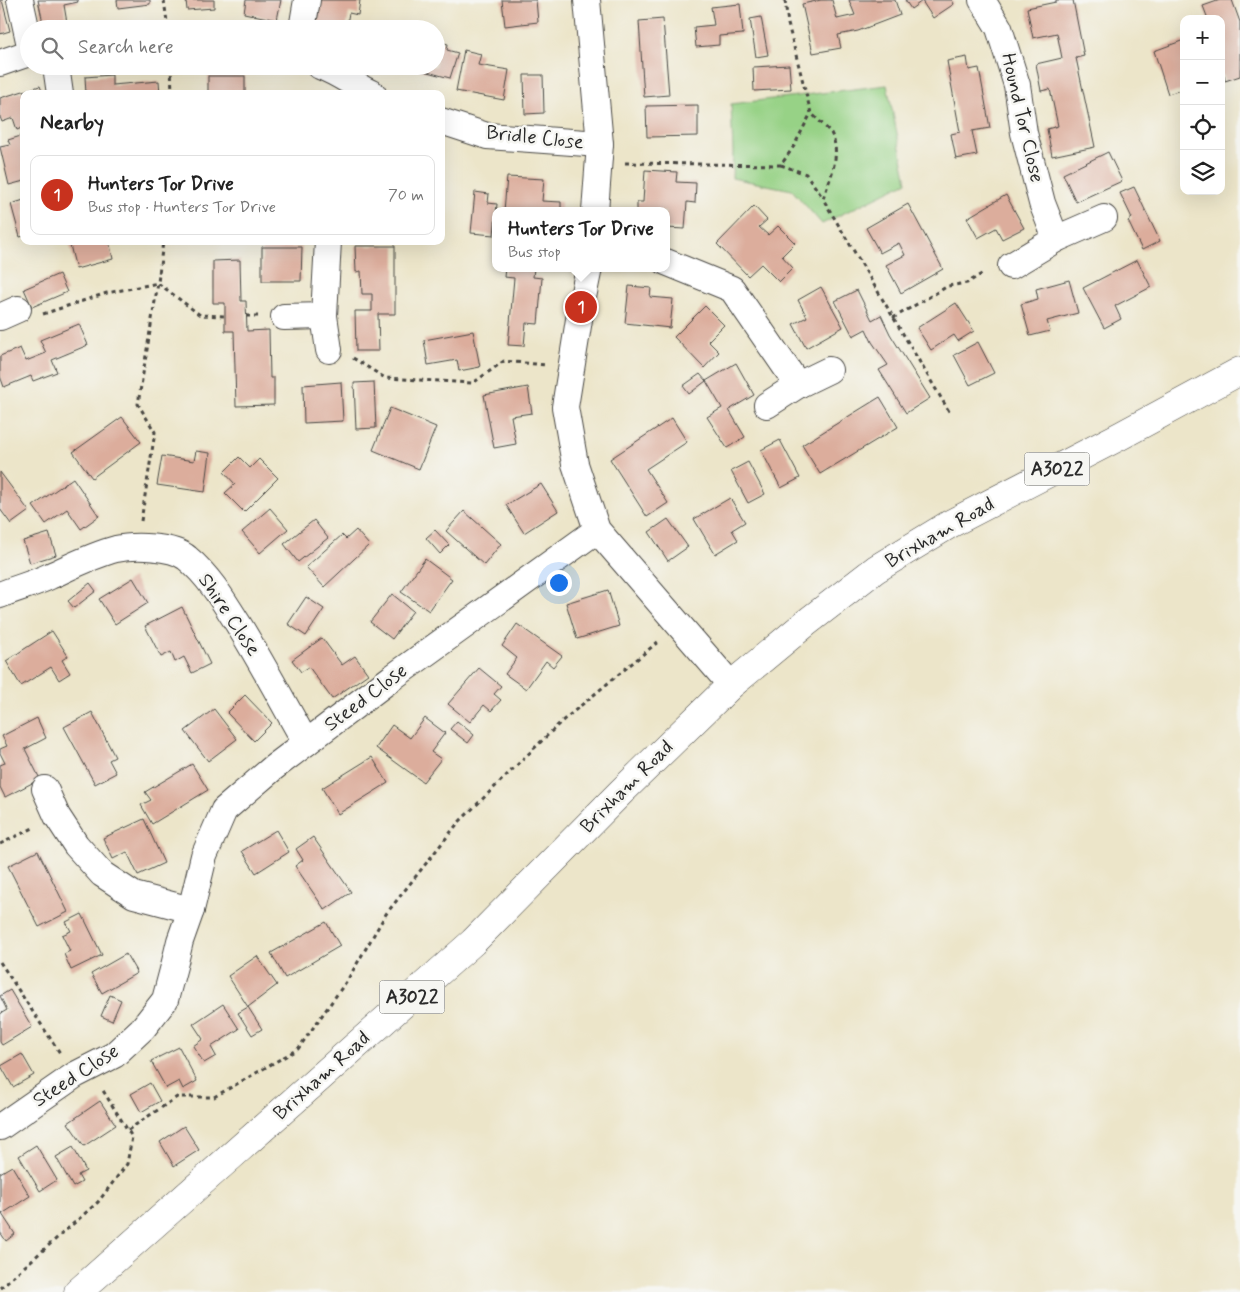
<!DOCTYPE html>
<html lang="en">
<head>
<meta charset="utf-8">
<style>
	:root { --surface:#fff; --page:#f2f2f2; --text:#222; --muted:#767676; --line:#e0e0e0; --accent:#c8321e }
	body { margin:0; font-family:Mynerve,sans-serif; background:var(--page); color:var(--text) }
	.controls { position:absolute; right:15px; top:15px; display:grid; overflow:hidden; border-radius:10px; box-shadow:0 5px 20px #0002 }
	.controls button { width:45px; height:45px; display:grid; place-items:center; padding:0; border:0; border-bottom:1px solid var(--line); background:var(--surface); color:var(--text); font:25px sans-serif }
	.you { position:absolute; left:558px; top:582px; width:18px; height:18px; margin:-12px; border:4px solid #fff; border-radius:50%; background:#1a73e8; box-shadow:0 0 0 8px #1a73e833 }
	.badge { display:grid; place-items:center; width:32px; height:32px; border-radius:50%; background:var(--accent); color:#fff; font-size:16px; font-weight:700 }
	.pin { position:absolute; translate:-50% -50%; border:2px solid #fff; box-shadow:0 1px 5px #0006 }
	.popup { position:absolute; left:492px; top:207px; width:178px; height:65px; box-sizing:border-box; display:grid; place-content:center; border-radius:10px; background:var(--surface); filter:drop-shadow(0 1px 4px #0005); font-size:16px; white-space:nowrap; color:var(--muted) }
	.popup b { font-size:19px; color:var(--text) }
	.popup::after { content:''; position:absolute; left:50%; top:100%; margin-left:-10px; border:10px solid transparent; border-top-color:var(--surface) }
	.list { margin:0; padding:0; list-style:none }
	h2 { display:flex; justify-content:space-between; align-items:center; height:65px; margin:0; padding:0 20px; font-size:21px }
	h2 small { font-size:16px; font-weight:400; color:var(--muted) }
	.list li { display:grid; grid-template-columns:32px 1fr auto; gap:15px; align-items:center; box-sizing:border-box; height:80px; margin:0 10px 10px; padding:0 10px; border:1px solid var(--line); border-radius:10px }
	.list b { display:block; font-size:19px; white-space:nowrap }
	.list p { margin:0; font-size:16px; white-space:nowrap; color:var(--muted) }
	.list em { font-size:16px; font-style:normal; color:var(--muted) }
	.icon { flex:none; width:28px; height:28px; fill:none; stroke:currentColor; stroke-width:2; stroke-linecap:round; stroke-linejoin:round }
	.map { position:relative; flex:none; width:1240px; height:1292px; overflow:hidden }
	.search { position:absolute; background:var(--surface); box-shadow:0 5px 20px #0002; left:20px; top:20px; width:425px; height:55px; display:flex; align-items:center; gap:12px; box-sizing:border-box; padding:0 18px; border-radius:28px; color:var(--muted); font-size:19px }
	.panel { position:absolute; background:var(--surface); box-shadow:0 5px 20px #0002; left:20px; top:90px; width:425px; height:155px; border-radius:10px }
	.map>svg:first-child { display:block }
</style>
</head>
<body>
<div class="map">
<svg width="1240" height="1292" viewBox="0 0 1240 1292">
	<rect width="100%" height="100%" fill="#f6f6f2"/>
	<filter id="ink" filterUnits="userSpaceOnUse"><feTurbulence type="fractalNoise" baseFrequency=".02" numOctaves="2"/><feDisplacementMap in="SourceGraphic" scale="10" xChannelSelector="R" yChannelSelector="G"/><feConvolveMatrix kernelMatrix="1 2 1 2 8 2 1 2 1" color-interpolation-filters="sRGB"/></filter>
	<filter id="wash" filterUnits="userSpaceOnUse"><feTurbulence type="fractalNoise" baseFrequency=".0096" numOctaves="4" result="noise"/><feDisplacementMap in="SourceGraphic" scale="20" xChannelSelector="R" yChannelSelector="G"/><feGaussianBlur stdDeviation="1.12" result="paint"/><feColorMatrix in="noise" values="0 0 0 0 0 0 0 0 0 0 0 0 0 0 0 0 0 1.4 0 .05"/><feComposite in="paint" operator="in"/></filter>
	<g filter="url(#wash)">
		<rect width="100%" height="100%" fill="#ece5c9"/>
		<path fill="#97d286" stroke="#617e58" d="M887 85 907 182 822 224 792 190 732 178 733 152 731 104Z"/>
		<g id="blocks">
			<g fill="#dcad9c">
				<path d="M0 0H2L10 31 0 34Z"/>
				<path d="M38 0H77L78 2 64 5 67 23 44 27Z"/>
				<path d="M117 0H150V4L118 8Z"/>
				<path d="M186 0H214V8L187 10Z"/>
				<path d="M246 0H281L277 20 244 13Z"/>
				<path d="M320 0H360L358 15 349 13 346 29H316Z"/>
				<path d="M502 0H536L538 22 505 26Z"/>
				<path d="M821 0H832L837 19 855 15 849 0H895L900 15 858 31 838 35 841 48 813 53 802 4Z"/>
				<path d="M905 0H952L954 4 933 18 922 1 911 9Z"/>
				<path d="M1056 0H1073L1084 56 1076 58 1095 147 1052 156 1047 129 1058 126 1050 89 1041 91 1036 64 1062 58 1057 33 1033 38 1027 8 1056 2Z"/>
				<path d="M1220 0H1232L1240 22V76L1225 81 1224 75 1221 76V19H1208L1203 6Z"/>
				<path d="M740 4 743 34 719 36V45L696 47 694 27 714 25 711 7Z"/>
				<path d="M761 17 768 55 756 57 750 19Z"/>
				<path d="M663 19 669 95 644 97 639 21Z"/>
				<path d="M1184 40V89L1168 94 1154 51Z"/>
				<path d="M436 41 448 44 447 50 458 53 450 78 408 67 436 66Z"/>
				<path d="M464 50 481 54 478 65 509 70 504 100 456 91Z"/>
				<path d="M967 57 969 70 979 68 990 128 972 131 977 155 956 159 951 134 960 132 947 61Z"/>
				<path d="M789 65 791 89 754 91 753 67Z"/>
				<path d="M112 75V85L159 81 160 94H86L85 77Z"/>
				<path d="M524 75H543L544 113 525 114Z"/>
				<rect x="208" y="76" width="37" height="18"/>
				<path d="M40 86 43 94H24V127L17 130 13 118 2 122 0 117V98Z"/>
				<path d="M698 105V136L647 137 646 106Z"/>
				<path d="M24 135V181L9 185 0 147 10 145 8 140Z"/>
				<path d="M1108 152 1122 181 1076 202 1063 174Z"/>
				<path d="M645 170 677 172 676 182 696 183 695 203 687 202 685 229 666 228V211H637V202H643Z"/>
				<path d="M507 177 544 179 542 201 561 202V211H504Z"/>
				<path d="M1134 187 1160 241 1142 250 1128 221 1132 218 1120 193Z"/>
				<path d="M475 192 489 194 488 203 497 204 494 235 471 233Z"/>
				<path d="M1006 195 1024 228 1002 239 996 228 978 238 967 218Z"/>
				<path d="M24 200V236L20 237 11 204Z"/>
				<path d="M908 204 943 269 901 293 886 265 905 255 899 243 880 253 866 228Z"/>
				<path d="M754 206 767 220 759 227 768 235 778 226 795 243 782 256 793 268 779 282 761 264 748 276 717 244Z"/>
				<path d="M69 241H109L113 259 76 269Z"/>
				<path d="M355 246H395V314H378L379 351H356L355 311H372V294H362L361 271 356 272Z"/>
				<path d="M262 247H302L301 281H262Z"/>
				<path d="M240 260 241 301H246L247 331 269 330 270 378H274V405L236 406 234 331H225V303H213V261Z"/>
				<path d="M1137 260 1151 287 1115 306 1121 319 1104 328 1083 288Z"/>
				<path d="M505 268H534L533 277 542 278 538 324 526 323 524 346 508 345 514 278 504 277Z"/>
				<path d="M59 274 67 292 32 307 24 289Z"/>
				<path d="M1069 280 1078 313 1047 321 1050 331 1030 336 1021 304 1038 299 1036 289Z"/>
				<path d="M629 286 651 288 650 297 673 299 670 328 625 323Z"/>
				<path d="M821 287 843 327 806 348 793 324 807 317 798 300Z"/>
				<path d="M857 290 872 320 881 315 890 334 930 398 906 413 879 370 888 365 872 342 866 329 853 336 835 301Z"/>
				<path d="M956 303 974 331 958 341 954 335 931 350 917 328Z"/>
				<path d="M705 306 724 325 708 341 719 352 704 368 674 337Z"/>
				<path d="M79 324 88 345 52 360 57 372 33 381 31 376 4 387 0 376V356L20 348 26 361 46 353 40 340Z"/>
				<path d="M473 331 480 367 459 371 457 360 428 365 424 340Z"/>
				<path d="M978 342 994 373 970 385 954 355Z"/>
				<path d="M736 363 754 395 729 410 745 437 727 448 707 417 722 408 706 381Z"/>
				<path d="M700 374 706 381 689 394 683 386Z"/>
				<path d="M341 382 343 421 304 423 303 385Z"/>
				<path d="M374 382 376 428 356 429 354 383Z"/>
				<path d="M528 387 532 413 511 416 516 444 494 448 484 395Z"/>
				<path d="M880 397 898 427 820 474 802 445Z"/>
				<path d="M390 408 436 427 419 469 373 450Z"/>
				<path d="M122 417 141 442 92 478 73 452Z"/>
				<path d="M672 418 687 442 646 469 668 503 647 517 610 459Z"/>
				<path d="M780 440 800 478 781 488 761 450Z"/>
				<path d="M196 451 210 453 205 492 157 485 162 456 194 461Z"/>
				<path d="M239 457 250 468 259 459 278 478 244 512 225 493 235 484 224 472Z"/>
				<path d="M748 462 765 494 748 503 731 471Z"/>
				<path d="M0 472 29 511 11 524 0 509Z"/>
				<path d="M73 478 99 516 81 529 67 509 46 524 33 506Z"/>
				<path d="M541 484 558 511 524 533 506 505Z"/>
				<path d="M730 498 745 522 732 530 738 540 715 554 694 519Z"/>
				<path d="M270 508 288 529 260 553 242 532Z"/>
				<path d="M464 511 501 544 484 565 446 531Z"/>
				<path d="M668 519 688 547 668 561 649 532Z"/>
				<path d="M314 520 328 538 298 562 284 544Z"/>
				<path d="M356 530 369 545 324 587 306 567 342 535 346 539Z"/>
				<path d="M435 530 449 545 440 554 426 538Z"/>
				<path d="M49 533 56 555 30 563 23 541Z"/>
				<path d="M425 559 452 579 429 611 401 592Z"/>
				<path d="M133 578 148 603 115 624 99 599Z"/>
				<path d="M90 583 96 591 74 608 68 601Z"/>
				<path d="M608 590 619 626 577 639 566 603Z"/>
				<path d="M392 594 413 611 392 639 370 622Z"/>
				<path d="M306 597 324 609 306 636 288 624Z"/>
				<path d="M182 607 210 664 192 673 184 657 175 662 171 652 161 657 145 626Z"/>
				<path d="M517 624 562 656 553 667 546 661 526 689 505 674 517 658 502 646Z"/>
				<path d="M52 631 68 656 62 660 70 673 59 680 51 667 21 686 6 661Z"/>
				<path d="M322 638 342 665 355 656 368 674 332 699 309 667 301 672 292 660Z"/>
				<path d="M479 668 501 686 494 694 501 700 491 711 484 705 470 722 448 704Z"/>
				<path d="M245 695 272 723 254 741 227 713Z"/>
				<path d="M214 709 237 739 208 761 185 731Z"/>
				<path d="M92 712 115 757 109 760 116 773 95 784 64 727Z"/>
				<path d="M37 718 46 738 25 749 40 779 5 797 0 787V765L5 763 0 753V749L7 746 2 736Z"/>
				<path d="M425 718 445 733 431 752 441 759 423 782 376 748 392 725 410 738Z"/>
				<path d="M457 721 474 735 468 743 450 729Z"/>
				<path d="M372 757 388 783 338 814 322 788Z"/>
				<path d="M192 764 208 790 152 824 141 805 151 800 145 792Z"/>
				<path d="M144 819 164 863 138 875 127 852 113 859 103 838Z"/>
				<path d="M276 830 289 852 256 873 242 851Z"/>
				<path d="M313 837 351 892 325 910 295 866 303 860 296 849Z"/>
				<path d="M38 851 68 912 39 927 8 866Z"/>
				<path d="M82 914 102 955 71 970 64 954 70 951 62 935 71 931 66 922Z"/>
				<path d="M326 922 340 946 285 978 271 953Z"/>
				<path d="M126 954 137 973 102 993 91 974Z"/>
				<path d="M257 956 277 985 248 1007 228 976Z"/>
				<path d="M10 990 32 1027 2 1045 0 1042V1014L7 1010 0 996Z"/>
				<path d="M110 995 121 1000 112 1021 101 1016Z"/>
				<path d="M223 1004 239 1029 211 1047 216 1056 204 1063 193 1046 203 1039 193 1024Z"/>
				<path d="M248 1007 262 1029 252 1035 238 1013Z"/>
				<path d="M179 1047 197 1081 183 1089 179 1081 166 1088 151 1061Z"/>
				<path d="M22 1054 34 1075 13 1087 1 1066Z"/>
				<path d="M150 1083 160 1101 141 1112 131 1094Z"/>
				<path d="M100 1101 116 1125 84 1146 68 1123Z"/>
				<path d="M184 1126 199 1150 174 1166 160 1142Z"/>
				<path d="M36 1145 57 1180 40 1191 19 1156Z"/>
				<path d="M73 1147 86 1171 78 1175 82 1182 73 1187 56 1157Z"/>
				<path d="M12 1166 30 1196 2 1214 0 1210V1173Z"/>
				<path d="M2 1214 15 1234 6 1241 0 1232V1215Z"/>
			</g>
		</g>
	</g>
	<g filter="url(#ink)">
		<use href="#blocks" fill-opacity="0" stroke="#484743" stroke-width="1"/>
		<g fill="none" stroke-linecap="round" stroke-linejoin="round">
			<defs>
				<g id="minor">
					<path d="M20 0 29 41"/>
					<path d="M587 0 600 144 595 211"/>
					<path d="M982 0 999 28 1017 85 1024 133 1042 203 1056 239"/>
					<path d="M302 29 307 0"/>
					<path d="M0 63 29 53"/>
					<path d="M56 66 60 94"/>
					<path d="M320 66C339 73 355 86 373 94"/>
					<path d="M441 121 487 136 600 144"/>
					<path d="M328 241 324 316 329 350"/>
					<path d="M666 262 732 289 798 385"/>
					<path d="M1011 266 1056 239 1104 218"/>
					<path d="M589 268 581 307 565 407 575 464 597 530 731 685"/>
					<path d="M0 317 18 309"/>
					<path d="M284 317 324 316"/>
					<path d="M767 405 798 385 829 370"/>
					<path d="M0 595C16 588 34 584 50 576 72 566 93 555 116 549 134 545 173 546 187 558 209 576 225 603 240 627 263 665 284 704 306 743"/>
					<path d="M45 789 57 816 76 845 102 874 134 895 191 910"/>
					<path d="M0 1127 75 1075 114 1055 143 1028 165 1000 174 966 180 941 191 910 204 856 224 810 273 768 393 677 597 530"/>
				</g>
				<path id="primary" d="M78 1292 473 942 621 792 731 685 806 623 876 569 950 524 1120 436 1240 371"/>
			</defs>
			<use href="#minor" stroke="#484743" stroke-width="28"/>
			<use href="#primary" stroke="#484743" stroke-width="29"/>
			<g stroke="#484743" stroke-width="3" stroke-dasharray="4 4" stroke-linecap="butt">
				<path d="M164 0 168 29"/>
				<path d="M785 0 788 24 811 113C816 118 828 129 831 133 842 154 830 178 823 199L950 413"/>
				<path d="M171 66 172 94"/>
				<path d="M625 163 781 165 794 146 811 113"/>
				<path d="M781 165 806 174 823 198"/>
				<path d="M43 314 107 293 158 283 200 315 225 316"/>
				<path d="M246 316H258"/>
				<path d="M893 318 948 286 967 283 985 272"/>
				<path d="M353 358 385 378 473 383 504 361 546 365"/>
				<path d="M141 521 155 432 138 404 158 283 163 241"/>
				<path d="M0 844 33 828"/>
				<path d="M0 962 60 1053"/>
				<path d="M128 1130 177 1097H214L298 1049 348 979 386 914 458 823 561 722 659 641"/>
				<path d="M0 1288 98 1202 127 1164 132 1137 102 1089"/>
			</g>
			<use href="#minor" stroke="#fff" stroke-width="26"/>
			<use href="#primary" stroke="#fff" stroke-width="28"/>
		</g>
	</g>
	<g text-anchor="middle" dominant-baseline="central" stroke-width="5" stroke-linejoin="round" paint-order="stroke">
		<g fill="#f6f6f2" stroke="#686867" stroke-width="1">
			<rect x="1024.5" y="452.5" width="65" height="33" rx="4"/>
			<rect x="379.5" y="980.5" width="65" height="33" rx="4"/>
		</g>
		<g font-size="19" font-weight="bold" fill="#2b2b2b">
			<text x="1057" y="469">A3022</text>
			<text x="412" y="997">A3022</text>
		</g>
		<g font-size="20" fill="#2b2b2b" stroke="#f6f6f2">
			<text transform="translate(1022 118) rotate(77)">Hound Tor Close</text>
			<text transform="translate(535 138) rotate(6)">Bridle Close</text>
			<text transform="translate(940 533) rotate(-30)">Brixham Road</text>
			<text transform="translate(229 615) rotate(56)">Shire Close</text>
			<text transform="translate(366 698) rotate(-37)">Steed Close</text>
			<text transform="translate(627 787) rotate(-45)">Brixham Road</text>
			<text transform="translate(76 1076) rotate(-33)">Steed Close</text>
			<text transform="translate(322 1076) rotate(-42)">Brixham Road</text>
		</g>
	</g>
</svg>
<div class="controls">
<button>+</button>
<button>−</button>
<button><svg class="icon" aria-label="locate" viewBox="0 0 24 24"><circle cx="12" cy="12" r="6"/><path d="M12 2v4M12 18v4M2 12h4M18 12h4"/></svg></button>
<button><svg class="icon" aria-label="layers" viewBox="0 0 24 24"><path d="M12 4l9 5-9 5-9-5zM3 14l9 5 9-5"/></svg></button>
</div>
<div class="you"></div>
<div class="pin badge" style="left:581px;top:307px">1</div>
<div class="popup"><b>Hunters Tor Drive</b>Bus stop</div>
<div class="search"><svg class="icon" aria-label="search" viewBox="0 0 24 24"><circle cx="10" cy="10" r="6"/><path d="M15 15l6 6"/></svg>Search here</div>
<section class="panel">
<h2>Nearby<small></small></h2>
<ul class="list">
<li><span class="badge">1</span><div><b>Hunters Tor Drive</b><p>Bus stop · Hunters Tor Drive</p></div><em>70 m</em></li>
</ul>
</section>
</div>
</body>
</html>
